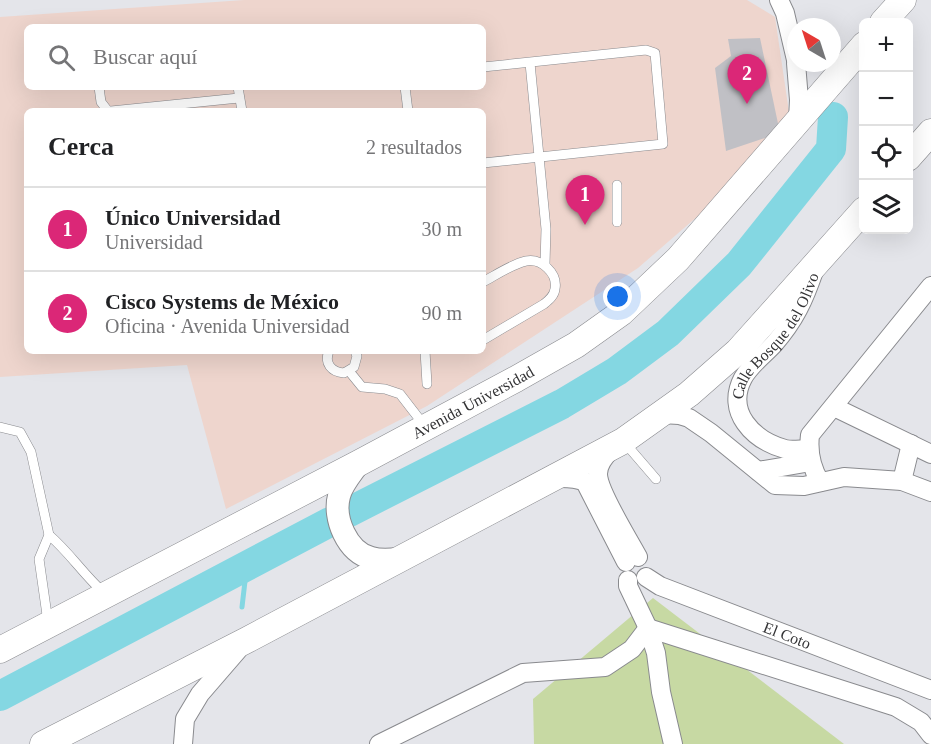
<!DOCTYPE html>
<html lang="es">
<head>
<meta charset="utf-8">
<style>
	:root { --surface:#fff; --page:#f6f6f6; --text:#202124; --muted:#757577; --line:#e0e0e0; --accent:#db2777 }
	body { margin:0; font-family:Georgia,serif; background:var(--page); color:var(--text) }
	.controls { position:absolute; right:18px; top:18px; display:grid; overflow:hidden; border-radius:9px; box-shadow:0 6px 24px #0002 }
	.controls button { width:54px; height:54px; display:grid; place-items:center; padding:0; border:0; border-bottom:2px solid var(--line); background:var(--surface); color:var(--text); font:30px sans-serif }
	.compass { position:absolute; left:787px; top:18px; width:54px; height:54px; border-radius:50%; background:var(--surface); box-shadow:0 6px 24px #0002; rotate:321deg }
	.you { position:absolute; left:618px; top:297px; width:21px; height:21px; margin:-15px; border:4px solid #fff; border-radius:50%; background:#1a73e8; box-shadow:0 0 0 9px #1a73e833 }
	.badge { display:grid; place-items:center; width:39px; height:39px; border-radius:50%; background:var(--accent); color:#fff; font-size:20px; font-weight:700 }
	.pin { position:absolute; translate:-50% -50px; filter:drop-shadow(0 2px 3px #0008) }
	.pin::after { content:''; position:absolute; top:32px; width:21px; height:18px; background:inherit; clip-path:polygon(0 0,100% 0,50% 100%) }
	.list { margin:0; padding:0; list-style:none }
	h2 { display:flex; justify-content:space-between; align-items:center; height:78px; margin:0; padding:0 24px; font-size:26px }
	h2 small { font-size:20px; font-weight:400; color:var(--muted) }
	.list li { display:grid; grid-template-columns:39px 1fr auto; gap:18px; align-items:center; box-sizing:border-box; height:84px; padding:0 24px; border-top:2px solid var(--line) }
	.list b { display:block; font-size:22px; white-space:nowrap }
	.list p { margin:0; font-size:20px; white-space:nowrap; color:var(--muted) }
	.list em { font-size:20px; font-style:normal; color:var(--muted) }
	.icon { flex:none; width:33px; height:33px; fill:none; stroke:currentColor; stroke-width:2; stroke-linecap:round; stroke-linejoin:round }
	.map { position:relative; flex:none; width:931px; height:744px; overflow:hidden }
	.search { position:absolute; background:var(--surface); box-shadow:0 6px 24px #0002; left:24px; top:24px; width:462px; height:66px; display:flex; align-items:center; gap:15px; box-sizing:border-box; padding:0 21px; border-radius:9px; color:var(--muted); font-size:22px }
	.panel { position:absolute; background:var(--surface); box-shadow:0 6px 24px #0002; left:24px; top:108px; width:462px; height:246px; border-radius:9px }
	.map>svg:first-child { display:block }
</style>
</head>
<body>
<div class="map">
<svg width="931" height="744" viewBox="0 0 931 744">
	<rect width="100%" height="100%" fill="#e4e5ea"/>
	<path fill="#eed5cd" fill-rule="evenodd" d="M244 0H747L775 17 790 119 737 182 638 268 427 406 226 509 187 365 0 377V17ZM27 27H483V87H27ZM27 111H483V351H27Z"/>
	<path fill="#c7d9a3" d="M653 598 844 744H534L533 699Z"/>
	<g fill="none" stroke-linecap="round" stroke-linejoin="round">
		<path stroke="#84d7e2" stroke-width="5" d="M242 607 247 564"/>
		<g stroke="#84d7e2" stroke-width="30">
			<path d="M349 512 562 404 617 371 668 333 739 264 831 149 833 117"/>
			<path d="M0 696 330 522"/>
		</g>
	</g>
	<path fill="#c0c0c5" d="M760 38 780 133 726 151 715 68 731 56 728 39Z"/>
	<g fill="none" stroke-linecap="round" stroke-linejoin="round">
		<defs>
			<g id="service">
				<path d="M530 63 546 229 545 264"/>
				<path d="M483 67 646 50 655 53 663 144 483 163"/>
				<path d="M99 87 101 102 108 111"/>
				<path d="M238 87 242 111"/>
				<path d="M405 87 408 111"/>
				<path d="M111 111 239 98"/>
				<path d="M617 185V222"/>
				<path d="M483 282C496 275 512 264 526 261 541 258 558 273 555 289 554 296 549 300 544 304L483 340"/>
				<path d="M329 351C324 363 331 372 344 373L354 367 357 356 355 351"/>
				<path d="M425 351 427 384"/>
				<path d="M349 371 362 387 385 389 400 394 424 425"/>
				<path d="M0 427 20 432 31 452 49 535"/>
				<path d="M625 443 656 479"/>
				<path d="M48 622 39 559 49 535C70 553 83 574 104 593"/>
			</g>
			<g id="minor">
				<path d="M779 0 785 13 796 60"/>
				<path d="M796 63 799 100 798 120"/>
				<path d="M834 407 931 454"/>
				<path d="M662 414 679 415 689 418 711 433 775 485 804 486 844 477 902 481 931 492"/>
				<path id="s1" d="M808 449C801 449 792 451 785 449 753 440 725 412 743 378 750 365 765 354 774 344 795 320 804 300 814 271"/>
				<path d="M611 450C604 457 598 464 598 474 598 491 629 540 638 557"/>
				<path d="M758 471 811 462"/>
				<path d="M554 478C565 478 575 477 585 482L626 562"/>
				<path d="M902 481 911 444"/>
				<path d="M820 482C811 467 808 452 810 435L931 286"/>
				<path id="s2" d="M646 577 660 586 931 690"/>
				<path d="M628 580V586L648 628 656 653 661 692 673 744"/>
				<path d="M183 744 185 719 200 694 238 650"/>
				<path d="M379 744 523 673 605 667 632 649 648 628 896 707 921 722 931 735"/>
			</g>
			<path id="tertiary" d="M359 463C352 473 342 484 339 496 333 518 347 552 371 558 380 561 390 560 399 559"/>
			<g id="secondary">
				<path d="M883 22 903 0"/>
				<path d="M908 158 931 132"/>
				<path id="s3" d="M0 650 359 463 516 379 576 345 621 313 678 259 864 45"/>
				<path d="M43 744 247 640 623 441 689 394 738 351 864 210"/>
			</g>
		</defs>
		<use href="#service" stroke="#898a8e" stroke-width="10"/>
		<use href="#minor" stroke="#898a8e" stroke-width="20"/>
		<use href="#tertiary" stroke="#898a8e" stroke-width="24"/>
		<use href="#secondary" stroke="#898a8e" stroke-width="27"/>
		<use href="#service" stroke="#fff" stroke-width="9"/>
		<use href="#minor" stroke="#fff" stroke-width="18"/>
		<use href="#tertiary" stroke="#fff" stroke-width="22"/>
		<use href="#secondary" stroke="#fff" stroke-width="26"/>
	</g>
	<g text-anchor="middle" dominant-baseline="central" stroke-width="4.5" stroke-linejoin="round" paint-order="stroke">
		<g font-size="16" fill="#333335" stroke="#f1f2f7">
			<text stroke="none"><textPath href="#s1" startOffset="172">Calle Bosque del Olivo</textPath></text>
			<text stroke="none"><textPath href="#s3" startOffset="534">Avenida Universidad</textPath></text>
			<text stroke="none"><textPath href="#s2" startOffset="153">El Coto</textPath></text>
		</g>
	</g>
</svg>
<div class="controls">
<button>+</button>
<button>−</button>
<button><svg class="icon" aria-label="locate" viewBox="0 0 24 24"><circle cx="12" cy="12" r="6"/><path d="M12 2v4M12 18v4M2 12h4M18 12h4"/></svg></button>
<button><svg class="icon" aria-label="layers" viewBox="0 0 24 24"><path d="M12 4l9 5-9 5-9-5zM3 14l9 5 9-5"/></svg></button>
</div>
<svg class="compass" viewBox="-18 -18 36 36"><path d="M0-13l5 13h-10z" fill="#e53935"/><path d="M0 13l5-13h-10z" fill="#757577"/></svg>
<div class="you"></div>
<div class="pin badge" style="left:585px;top:225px">1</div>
<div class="pin badge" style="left:747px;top:104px">2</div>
<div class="search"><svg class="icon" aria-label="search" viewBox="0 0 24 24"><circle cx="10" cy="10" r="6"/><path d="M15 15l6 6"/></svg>Buscar aquí</div>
<section class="panel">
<h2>Cerca<small>2 resultados</small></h2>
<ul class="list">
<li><span class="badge">1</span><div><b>Único Universidad</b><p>Universidad</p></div><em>30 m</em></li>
<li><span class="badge">2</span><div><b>Cisco Systems de México</b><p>Oficina · Avenida Universidad</p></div><em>90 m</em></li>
</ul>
</section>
</div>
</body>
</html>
